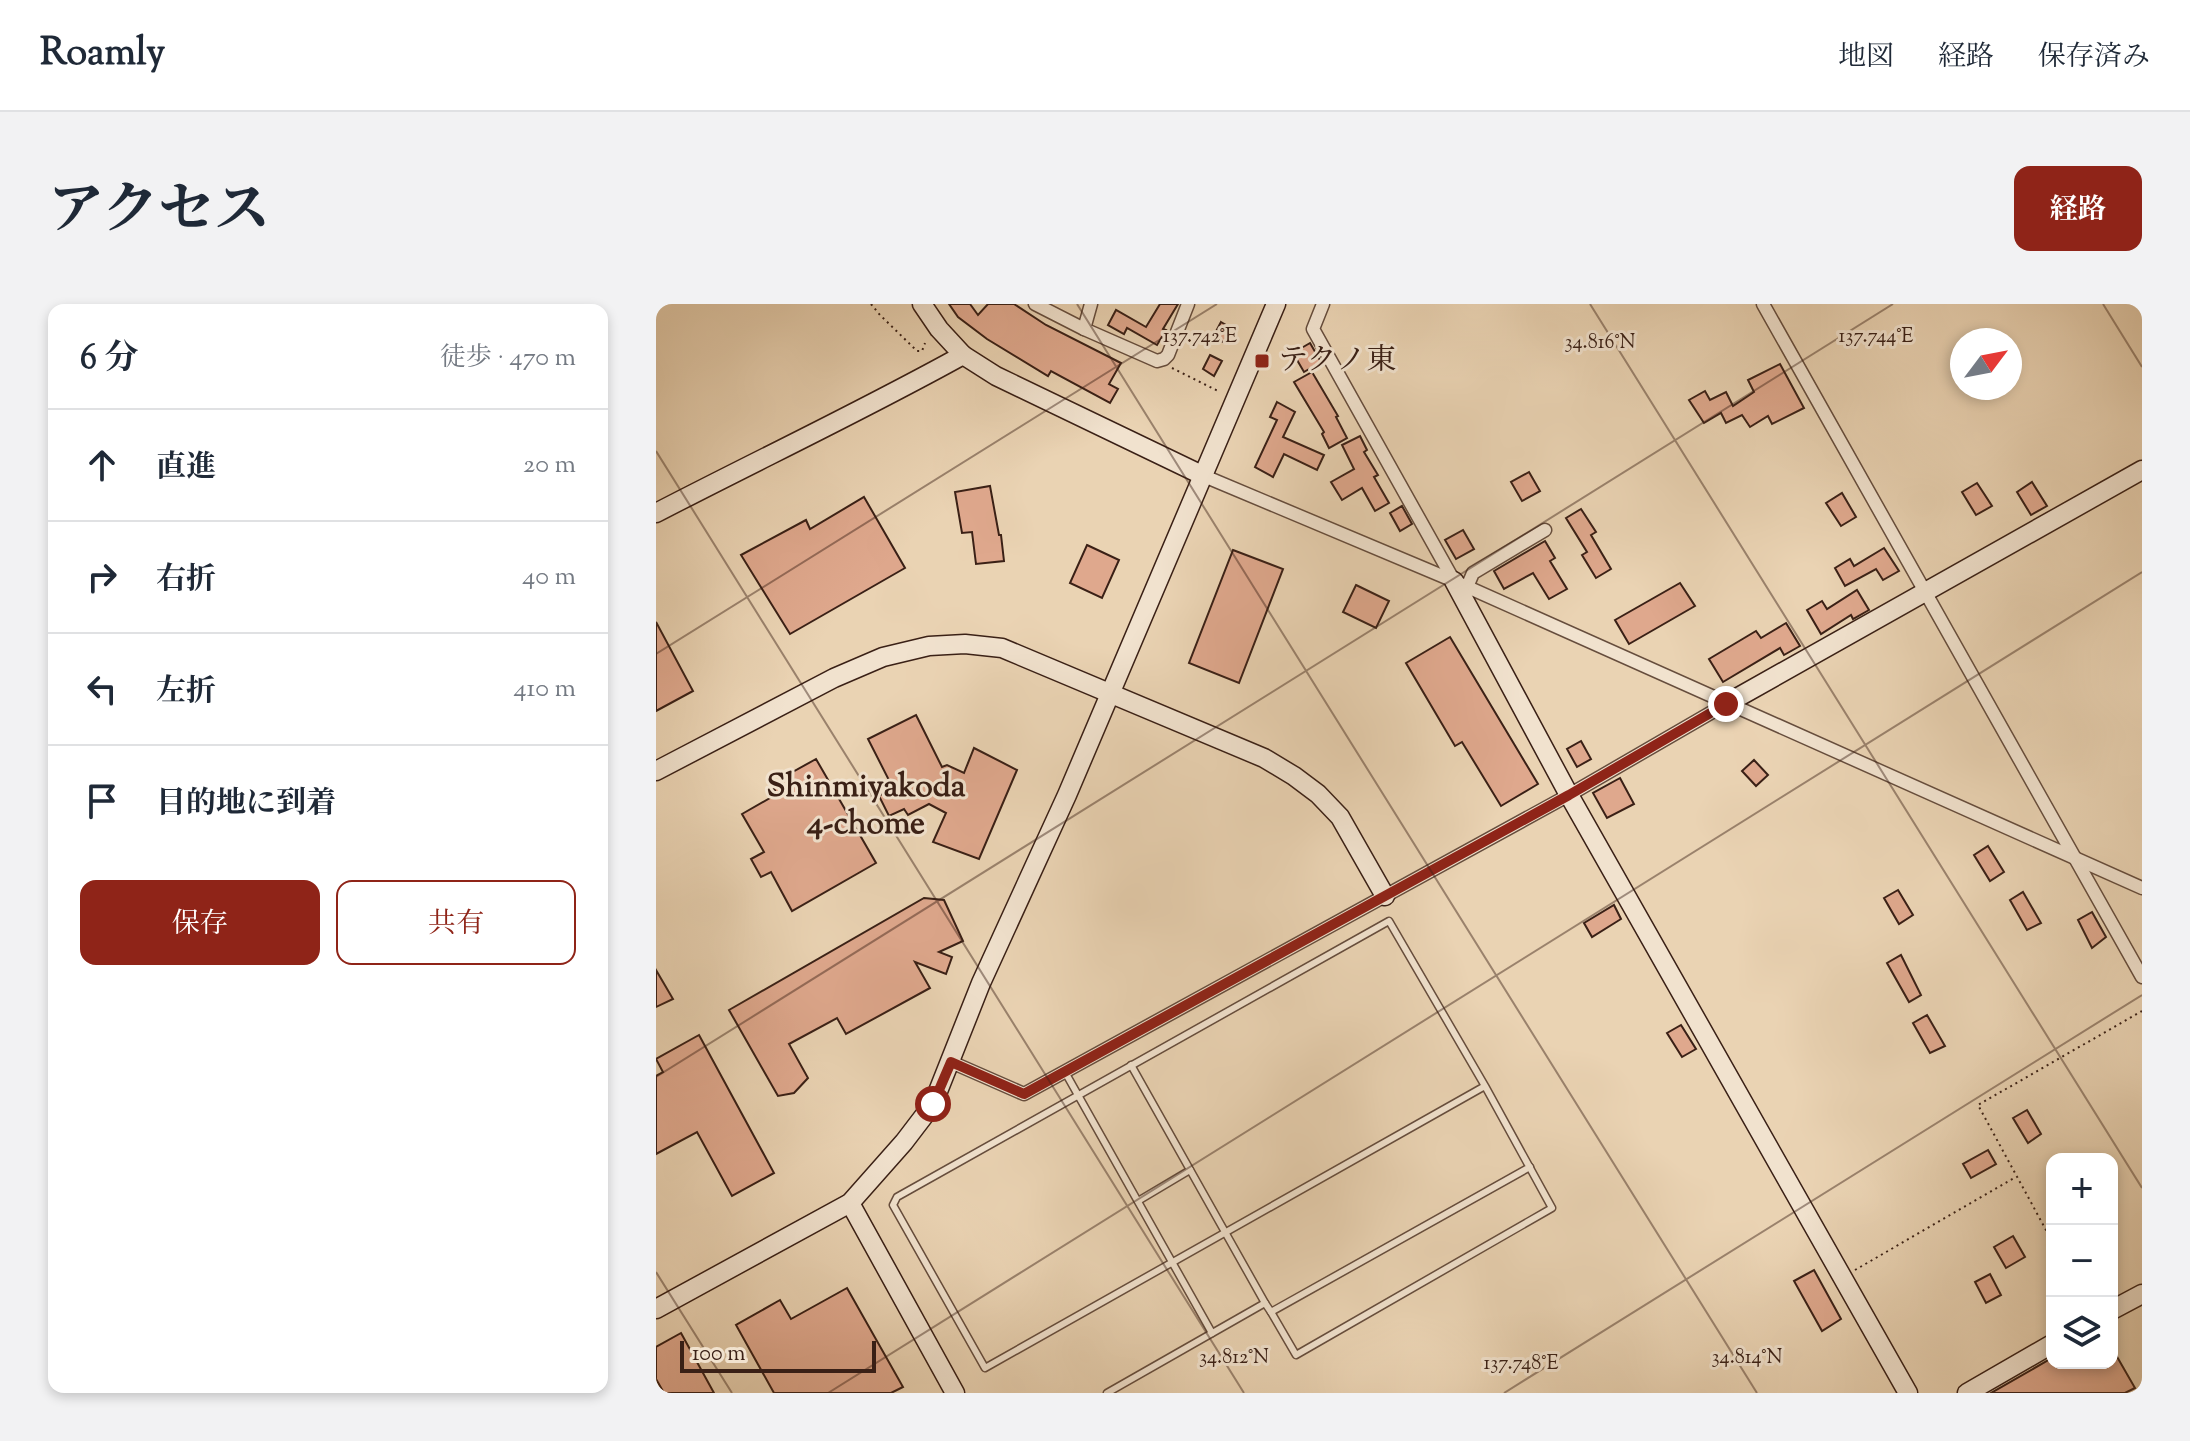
<!DOCTYPE html>
<html lang="ja">
<head>
<meta charset="utf-8">
<style>
	:root { --surface:#fff; --page:#f2f2f3; --text:#1f2937; --muted:#747a83; --line:#e0e1e3; --accent:#8f2418 }
	body { margin:0; font-family:"Sorts Mill Goudy","Noto Serif JP",serif; background:var(--page); color:var(--text) }
	.controls { position:absolute; right:24px; bottom:24px; display:grid; overflow:hidden; border-radius:16px; box-shadow:0 4px 12px #0003 }
	.controls button { width:72px; height:72px; display:grid; place-items:center; padding:0; border:0; border-bottom:2px solid var(--line); background:var(--surface); color:var(--text); font:40px sans-serif }
	.compass { position:absolute; left:1294px; top:24px; width:72px; height:72px; border-radius:50%; background:var(--surface); box-shadow:0 4px 12px #0003; rotate:58deg }
	.scale { position:absolute; left:24px; bottom:20px; width:196px; box-sizing:border-box; padding-left:8px; border:4px solid #3a2016; border-top:0; font-size:22px; line-height:28px; white-space:nowrap; color:#3a2016; -webkit-text-stroke:6px #f1e2ce; paint-order:stroke }
	.stop { position:absolute; width:24px; height:24px; margin:-18px; border:6px solid #8f2418; border-radius:50%; background:#fff }
	.stop.end { background:#8f2418; border-color:#fff; box-shadow:0 2px 8px #0008 }
	.list { margin:0; padding:0; list-style:none }
	h2 { display:flex; justify-content:space-between; align-items:center; height:104px; margin:0; padding:0 32px; font-size:34px }
	h2 small { font-size:26px; font-weight:400; color:var(--muted) }
	.list li { display:grid; grid-template-columns:52px 1fr auto; gap:24px; align-items:center; box-sizing:border-box; height:112px; padding:0 32px; border-top:2px solid var(--line) }
	.list b { display:block; font-size:30px; white-space:nowrap }
	.list em { font-size:26px; font-style:normal; color:var(--muted) }
	.actions { display:flex; gap:16px; padding:24px 32px }
	.actions a { flex:1; padding:18px 0; border:2px solid var(--accent); border-radius:16px; text-align:center; font-size:28px; color:var(--accent) }
	.actions .main { background:var(--accent); color:#fff }
	.icon { flex:none; width:44px; height:44px; fill:none; stroke:currentColor; stroke-width:2; stroke-linecap:round; stroke-linejoin:round }
	.map { position:relative; flex:none; width:1486px; height:1089px; overflow:hidden; border-radius:16px }
	header { display:flex; align-items:center; gap:48px; box-sizing:border-box; height:112px; padding:0 40px; background:var(--surface); border-bottom:2px solid var(--line) }
	header strong { font-size:38px }
	nav { display:flex; gap:44px; margin-inline-start:auto; font-size:28px }
	.intro { display:flex; align-items:center; justify-content:space-between; box-sizing:border-box; height:192px; padding:0 48px }
	h1 { margin:0; font-size:56px }
	.button { padding:20px 36px; border-radius:16px; background:var(--accent); color:#fff; font-size:28px; font-weight:700 }
	main { display:flex; gap:48px; padding:0 48px }
	aside { flex:1; background:var(--surface); border-radius:16px; box-shadow:0 4px 12px #0003 }
	.map>svg:first-child { display:block }
</style>
</head>
<body>
<header>
<strong>Roamly</strong>
<nav><a>地図</a><a>経路</a><a>保存済み</a></nav>
</header>
<div class="intro"><h1>アクセス</h1><a class="button">経路</a></div>
<main>
<aside>
<h2>6 分<small>徒歩 · 470 m</small></h2>
<ul class="list">
<li><svg class="icon" aria-label="ahead" viewBox="0 0 24 24"><path d="M12 20V5M6 11l6-6 6 6"/></svg><div><b>直進</b></div><em>20 m</em></li>
<li><svg class="icon" aria-label="right" viewBox="0 0 24 24"><path d="M7 20v-9h11M14 6l5 5-5 5"/></svg><div><b>右折</b></div><em>40 m</em></li>
<li><svg class="icon" aria-label="left" viewBox="0 0 24 24"><path d="M17 20v-9H6M10 6l-5 5 5 5"/></svg><div><b>左折</b></div><em>410 m</em></li>
<li><svg class="icon" aria-label="arrive" viewBox="0 0 24 24"><path d="M6 21V4h12l-3 4 3 4H6"/></svg><div><b>目的地に到着</b></div></li>
</ul>
<div class="actions"><a class="main">保存</a><a>共有</a></div>
</aside>
<div class="map">
<svg width="1486" height="1089" viewBox="0 0 1486 1089">
	<rect width="100%" height="100%" fill="#ead3b3"/>
	<filter id="stains"><feTurbulence type="fractalNoise" baseFrequency=".0025" numOctaves="4"/><feColorMatrix values="0 0 0 0 .2 0 0 0 0 .09 0 0 0 0 .02 0 0 0 .5 -.17"/></filter>
	<radialGradient id="worn" r=".72"><stop offset=".6" stop-color="#630" stop-opacity="0"/><stop offset="1" stop-color="#630" stop-opacity=".3"/></radialGradient>
	<g fill="#dfa88d" stroke="#3a2016" stroke-width="2">
		<path d="M293 0H314L322 11 332 0H358L390 21 465 59 453 80 462 85 454 99 395 67 392 72 331 35 302 13Z"/>
		<path d="M504 0H522L507 25 510 26 501 41 471 24 468 30 452 21 460 6 490 23Z"/>
		<path d="M565 18 577 25 569 39 557 33Z"/>
		<path d="M654 39 665 58 648 68 637 49Z"/>
		<path d="M554 51 566 57 558 72 547 65Z"/>
		<path d="M1124 60 1148 104 1116 120 1112 112 1094 123 1086 111 1070 119 1065 109 1048 119 1033 96 1049 87 1054 96 1070 88 1077 102 1098 88 1092 76Z"/>
		<path d="M656 68 682 112 680 113 691 134 673 144 666 130 668 128 638 78Z"/>
		<path d="M621 98 639 108 627 133 668 151 661 166 628 150 617 173 599 163 621 116 614 113Z"/>
		<path d="M704 132 711 146 708 148 722 171 718 173 733 199 719 207 706 184 686 196 675 178 698 165 686 141Z"/>
		<path d="M873 168 884 187 866 197 855 178Z"/>
		<path d="M1376 178 1391 202 1375 211 1361 188Z"/>
		<path d="M1321 179 1336 202 1320 211 1306 188Z"/>
		<path d="M334 182 343 231H345L348 257 320 260 316 228 306 229 299 188Z"/>
		<path d="M1186 189 1200 213 1185 222 1170 199Z"/>
		<path d="M208 193 249 264 134 330 85 251 150 216 154 225Z"/>
		<path d="M746 202 756 220 744 227 734 209Z"/>
		<path d="M925 205 940 228 935 231 955 265 940 274 926 251 931 248 910 214Z"/>
		<path d="M807 226 818 245 800 255 789 236Z"/>
		<path d="M889 237 899 254 894 257 911 285 893 295 877 269 848 285 838 267Z"/>
		<path d="M431 241 463 256 446 294 414 279Z"/>
		<path d="M1228 244 1243 267 1227 276 1220 265 1189 282 1179 264 1194 255 1198 262Z"/>
		<path d="M577 246 627 265 583 379 533 359Z"/>
		<path d="M1024 279 1039 302 973 340 959 316Z"/>
		<path d="M700 281 733 297 720 324 687 308Z"/>
		<path d="M1201 286 1213 306 1197 315 1195 311 1165 330 1151 306 1166 297 1171 305Z"/>
		<path d="M0 318 37 387 0 407Z"/>
		<path d="M1130 319 1144 342 1128 351 1124 344 1067 378 1053 355 1100 327 1105 334Z"/>
		<path d="M794 333 882 480 845 502 806 438 799 442 750 359Z"/>
		<path d="M260 411 286 463 291 461 308 469 318 444 361 466 323 555 277 538 290 509 273 500 252 511 248 505 233 512 223 492 237 484 212 435Z"/>
		<path d="M925 437 935 455 921 463 911 445Z"/>
		<path d="M160 455 220 559 136 607 115 568 105 573 95 555 108 548 86 510 121 490 115 480Z"/>
		<path d="M1098 456 1112 471 1100 482 1086 467Z"/>
		<path d="M964 474 978 500 951 514 937 489Z"/>
		<path d="M1332 542 1348 568 1334 577 1318 551Z"/>
		<path d="M1242 586 1257 611 1243 620 1228 594Z"/>
		<path d="M1367 588 1385 619 1371 626 1354 596Z"/>
		<path d="M268 594 288 596 307 637 283 648 296 653 290 670 259 658 274 684 190 730 181 714 133 740 152 774 138 789 122 792 73 706Z"/>
		<path d="M958 601 965 615 936 633 928 619Z"/>
		<path d="M1436 608 1450 633 1436 644 1422 616Z"/>
		<path d="M1245 651 1265 691 1253 698 1231 659Z"/>
		<path d="M0 666 17 695 0 703Z"/>
		<path d="M1271 711 1289 742 1274 749 1257 719Z"/>
		<path d="M1025 721 1040 745 1026 753 1011 729Z"/>
		<path d="M43 731 118 869 76 892 41 828 0 850V772L7 768 0 755Z"/>
		<path d="M1371 806 1385 830 1372 839 1357 814Z"/>
		<path d="M1332 846 1340 860 1315 874 1307 860Z"/>
		<path d="M1357 932 1369 953 1350 964 1338 943Z"/>
		<path d="M1158 966 1185 1015 1166 1027 1138 977Z"/>
		<path d="M1334 970 1345 991 1330 999 1319 978Z"/>
		<path d="M191 984 247 1083 235 1089H118L80 1021 124 996 135 1015Z"/>
		<path d="M25 1029 58 1089H8L0 1075V1043Z"/>
		<path d="M1456 1044 1479 1084 1469 1089H1335L1396 1054V1059H1456Z"/>
	</g>
	<g fill="none" stroke-linecap="round" stroke-linejoin="round">
		<defs>
			<g id="lane">
				<path d="M475 761 609 999"/>
				<path d="M409 768 556 1029"/>
				<path d="M482 897 534 866"/>
				<path d="M615 1008 640 1051 896 904 829 782 733 617 241 893 237 901 329 1064 829 782"/>
				<path d="M451 1089 609 999 615 1008 874 863"/>
			</g>
			<g id="street">
				<path d="M379 0 428 25 501 57 508 55 512 51 532 0"/>
				<path d="M667 0 657 25 798 277"/>
				<path d="M1107 0 1486 673"/>
				<path d="M428 25 435 0"/>
				<path d="M548 172 798 277 1486 584"/>
				<path d="M811 283 817 269 889 226"/>
				<path d="M295 758 368 790 913 491 1070 400"/>
			</g>
			<g id="secondary">
				<path d="M266 0 283 25 307 51"/>
				<path d="M0 209C102 156 206 107 307 51L340 72 548 172"/>
				<path d="M798 277 913 491 1252 1089"/>
				<path d="M1070 400 1486 166"/>
				<path d="M0 467 178 374 227 353 273 342 309 340 346 344 608 454 638 472 662 490 684 513 729 592"/>
				<path d="M194 899 299 1089"/>
				<path d="M0 1005 194 899 248 838 277 800 325 679 411 491 620 0"/>
				<path d="M1456 1006 1486 990"/>
				<path d="M1311 1089 1396 1040"/>
			</g>
		</defs>
		<use href="#lane" stroke="#664d3d" stroke-width="9"/>
		<use href="#street" stroke="#664d3d" stroke-width="15"/>
		<use href="#secondary" stroke="#3a2016" stroke-width="21"/>
		<g stroke="#3a2016" stroke-width="2" stroke-dasharray="2 4" stroke-linecap="butt">
			<path d="M215 0 224 11 261 47H266L269 39"/>
			<path d="M516 64 564 88"/>
			<path d="M1396 937 1322 801 1486 707"/>
			<path d="M1199 966 1360 873"/>
		</g>
		<use href="#lane" stroke="#f1e2ce" stroke-width="6"/>
		<use href="#street" stroke="#f1e2ce" stroke-width="12"/>
		<use href="#secondary" stroke="#f1e2ce" stroke-width="18"/>
	</g>
	<g fill="none" stroke-linecap="round" stroke-linejoin="round">
		<path stroke="#8f2418" stroke-width="10" d="M277 800 295 758 368 790 913 491 1070 400"/>
	</g>
	<path fill="none" stroke="#3a2016" stroke-width="2" stroke-opacity="0.45" d="M421 0 1101 1089M934 0 1486 884M1447 0 1486 63M0 147 588 1089M0 350 561 0M0 773 1237 0M0 968 76 1089M172 1089 1486 268M848 1089 1486 691"/>
	<rect fill="#8f2418" stroke="#f1e2ce" stroke-width="3" x="598" y="49" width="16" height="16" rx="4"/>
	<g text-anchor="middle" dominant-baseline="central" stroke-width="6" stroke-linejoin="round" paint-order="stroke">
		<g font-size="30" fill="#3a2016" stroke="#f1e2ce" text-anchor="start">
			<text x="622" y="57">テクノ東</text>
		</g>
		<g font-size="32" font-weight="bold" fill="#3a2016" stroke="#f1e2ce">
			<text x="210" y="484">Shinmiyakoda<tspan x="210" dy="37">4-chome</tspan></text>
		</g>
	</g>
	<g font-size="20" text-anchor="middle" fill="#3a2016" stroke="#f1e2ce" stroke-width="6" stroke-linejoin="round" paint-order="stroke">
		<text x="544" y="38">137.742°E</text>
		<text x="1220" y="38">137.744°E</text>
		<text x="944" y="44">34.816°N</text>
		<text x="578" y="1059">34.812°N</text>
		<text x="1091" y="1059">34.814°N</text>
		<text x="865" y="1065">137.748°E</text>
	</g>
	<rect width="100%" height="100%" filter="url(#stains)"/>
	<rect width="100%" height="100%" fill="url(#worn)"/>
</svg>
<div class="controls">
<button>+</button>
<button>−</button>
<button><svg class="icon" aria-label="layers" viewBox="0 0 24 24"><path d="M12 4l9 5-9 5-9-5zM3 14l9 5 9-5"/></svg></button>
</div>
<svg class="compass" viewBox="-18 -18 36 36"><path d="M0-13l5 13h-10z" fill="#e53935"/><path d="M0 13l5-13h-10z" fill="#747a83"/></svg>
<div class="scale">100 m</div>
<div class="stop" style="left:277px;top:800px"></div>
<div class="stop end" style="left:1070px;top:400px"></div>
</div>
</main>
</body>
</html>
